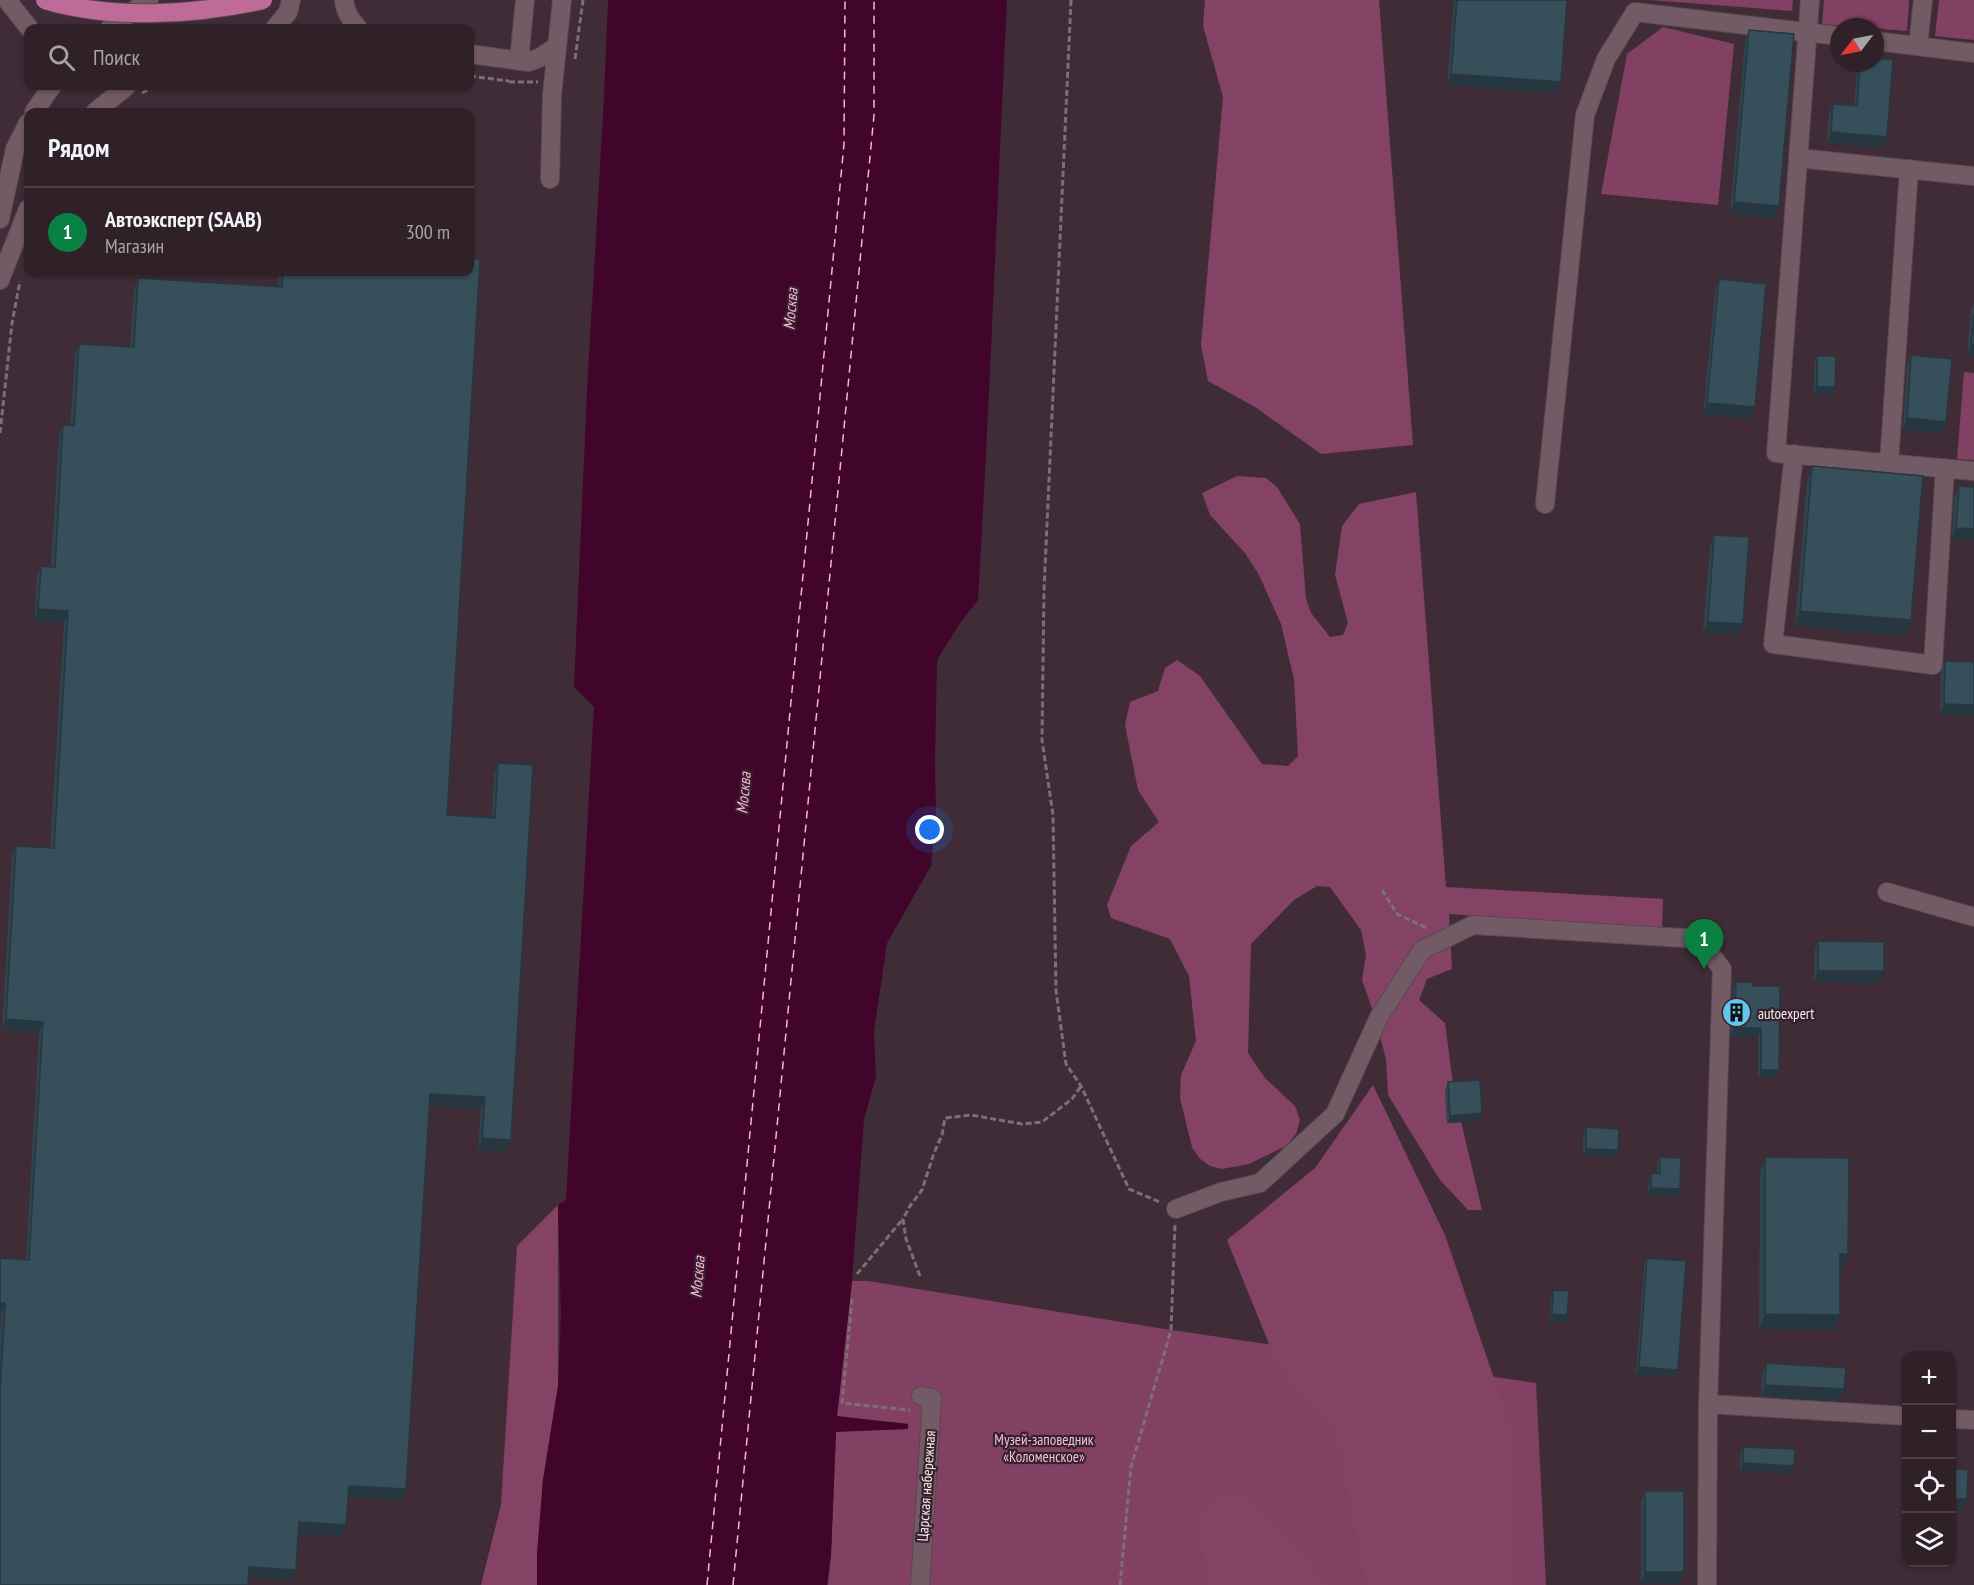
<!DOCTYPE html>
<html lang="ru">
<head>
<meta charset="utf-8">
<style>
	:root { --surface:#302128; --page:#3c2e34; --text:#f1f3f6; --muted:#a8a3a8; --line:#4b3e45; --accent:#0b8043 }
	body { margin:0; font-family:"PT Sans Narrow",sans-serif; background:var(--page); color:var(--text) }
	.controls { position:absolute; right:18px; bottom:18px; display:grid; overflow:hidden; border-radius:12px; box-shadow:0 2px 4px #0004 }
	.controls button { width:54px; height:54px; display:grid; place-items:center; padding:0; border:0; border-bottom:2px solid var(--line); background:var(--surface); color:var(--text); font:30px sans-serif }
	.compass { position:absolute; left:1830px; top:18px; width:54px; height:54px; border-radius:50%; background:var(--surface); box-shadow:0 2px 4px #0004; rotate:238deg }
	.you { position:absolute; left:930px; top:830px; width:21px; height:21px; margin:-15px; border:4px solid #fff; border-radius:50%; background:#1a73e8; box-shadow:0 0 0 9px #1a73e833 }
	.badge { display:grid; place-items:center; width:39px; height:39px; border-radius:50%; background:var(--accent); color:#fff; font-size:20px; font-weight:700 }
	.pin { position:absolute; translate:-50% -50px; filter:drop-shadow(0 2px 3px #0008) }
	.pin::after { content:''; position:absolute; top:32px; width:21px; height:18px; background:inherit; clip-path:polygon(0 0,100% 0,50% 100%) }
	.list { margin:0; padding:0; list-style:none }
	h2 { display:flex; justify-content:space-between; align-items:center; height:78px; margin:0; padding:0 24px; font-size:26px }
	h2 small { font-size:20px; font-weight:400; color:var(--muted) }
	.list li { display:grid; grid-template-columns:39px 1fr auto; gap:18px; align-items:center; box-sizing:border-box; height:90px; padding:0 24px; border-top:2px solid var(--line) }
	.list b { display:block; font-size:22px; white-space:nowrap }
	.list p { margin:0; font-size:20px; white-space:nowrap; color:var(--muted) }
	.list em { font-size:20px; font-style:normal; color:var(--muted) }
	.icon { flex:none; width:33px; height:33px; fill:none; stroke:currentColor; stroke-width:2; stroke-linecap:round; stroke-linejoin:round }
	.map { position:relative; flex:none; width:1974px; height:1585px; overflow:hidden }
	.search { position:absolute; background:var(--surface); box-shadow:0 2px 4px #0004; left:24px; top:24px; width:450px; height:66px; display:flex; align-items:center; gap:15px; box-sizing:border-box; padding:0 21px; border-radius:12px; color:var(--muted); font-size:22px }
	.panel { position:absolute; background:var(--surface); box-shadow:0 2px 4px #0004; left:24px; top:108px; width:450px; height:168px; border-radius:12px }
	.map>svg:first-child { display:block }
</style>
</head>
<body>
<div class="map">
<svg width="1974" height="1585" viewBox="0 0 1974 1585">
	<rect width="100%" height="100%" fill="#402c36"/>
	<g fill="#824163">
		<path d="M1650 0H1793L1792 11Z"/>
		<path d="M1824 0H1909L1907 31 1822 24Z"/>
		<path d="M1939 0H1974V40L1935 36Z"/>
		<path d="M1663 27 1734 44 1718 205 1601 194 1627 54Z"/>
		<path d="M1964 372 1974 373V460L1957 459Z"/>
		<path d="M852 1281H868L1171 1330 1536 1383 1546 1585H828L831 1555 836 1431 908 1429V1424L837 1417Z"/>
	</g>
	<g fill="#844365">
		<path d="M1205 0H1379L1413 445 1321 454 1255 407 1208 381 1201 345 1223 97 1203 26Z"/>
		<path d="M1237 476 1266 478 1277 487 1300 524 1306 599 1311 613 1330 637 1343 635 1348 623 1335 575 1342 526 1359 504 1416 492 1446 887 1663 899 1662 929 1449 914 1452 969 1427 979 1419 1000 1445 1023 1454 1092 1482 1210H1468L1440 1180 1388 1095 1386 1059 1374 1014 1362 980 1366 955 1361 930 1330 887 1317 886 1294 900 1251 944 1248 1053 1265 1078 1295 1106 1300 1120 1296 1134 1286 1146 1249 1164 1222 1169 1210 1166 1199 1158 1192 1147 1180 1098 1181 1075 1196 1041 1189 976 1170 939 1111 918 1107 905 1131 846 1159 822 1138 790 1125 725 1130 702 1158 691 1165 668 1177 660 1200 676 1262 764 1288 766 1298 756 1294 679 1281 624 1259 575 1245 553 1210 515 1202 493Z"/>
		<path d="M1373 1085 1445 1235 1510 1425 1514 1585H1367L1335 1433 1277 1364 1227 1240 1315 1168Z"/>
		<path d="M558 1205V1386L543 1480 537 1555V1585H481L501 1505 517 1246Z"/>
		<path d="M1224 1491 1249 1500 1295 1543 1326 1585H1209C1210 1555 1188 1539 1205 1511 1210 1502 1215 1497 1224 1491Z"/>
	</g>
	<path fill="#41042a" d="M608 0H1007C997 200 990 400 978 600L960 623 937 660 935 762 936 817 931 866 887 943 874 1032 876 1077 864 1119 852 1281 837 1416 908 1424V1429L836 1432 831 1555 827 1585H537V1555L543 1480 558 1386 561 1315 558 1205 566 1200 594 707 574 687 587 391 604 98Z"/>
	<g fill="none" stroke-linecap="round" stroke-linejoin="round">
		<g stroke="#ffb0d7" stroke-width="1.5" stroke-dasharray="8 6" stroke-linecap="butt">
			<path d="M707 1585 844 144 845 0"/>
			<path d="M733 1585 874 115V0"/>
		</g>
		<defs>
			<g id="minor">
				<path d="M7 0 29 28"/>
				<path d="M344 0C345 12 351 20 358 28"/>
				<path d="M1810 0 1776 453 1974 471"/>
				<path d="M110 28 149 0"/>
				<path d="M275 28 288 12 291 0"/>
				<path d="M1875 41 1974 53"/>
				<path d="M1918 46 1923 0"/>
				<path d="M470 54 528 62 539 58 556 47"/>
				<path d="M519 61 525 0"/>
				<path d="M34 112 52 86"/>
				<path d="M95 112 127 86"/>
				<path d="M1798 158 1974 176"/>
				<path d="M550 179 552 95 562 0"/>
				<path d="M0 219 15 149 28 123"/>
				<path d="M0 280 28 209"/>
				<path d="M1794 454 1773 644 1933 665 1945 468"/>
				<path d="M1889 463 1909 169"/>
				<path d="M1545 504 1585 115 1606 59 1635 12 1839 36"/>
				<path d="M1887 892 1974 917"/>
				<path d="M1176 1209 1221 1192 1260 1183 1335 1114 1379 1017 1422 950 1473 925 1699 939 1722 969 1708 1404 1906 1416"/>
				<path d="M1952 1419 1974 1420"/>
				<path d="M920 1585 932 1398 921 1396"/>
				<path d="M1707 1585 1708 1404"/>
			</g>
		</defs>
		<use href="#minor" stroke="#594850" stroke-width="20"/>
		<g stroke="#806e77" stroke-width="3" stroke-dasharray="6 3" stroke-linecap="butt">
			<path d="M1071 0 1044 590 1042 740 1053 815 1056 991 1066 1064 1081 1086 1129 1189 1162 1203"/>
			<path d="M575 59 583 0"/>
			<path d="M470 76 509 81"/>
			<path d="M509 82H538"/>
			<path d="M142 93 157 86"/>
			<path d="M0 433 12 323 20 281"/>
			<path d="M1382 890 1397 914 1427 928"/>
			<path d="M857 1274 902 1220"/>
			<path d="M920 1276 906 1239 903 1219 910 1206 922 1190 934 1153 942 1135 945 1118 971 1115 1022 1124 1042 1122 1072 1099 1081 1086"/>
			<path d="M852 1299 842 1403 910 1410"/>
			<path d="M1120 1585 1131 1467 1171 1330 1175 1224"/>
		</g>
		<use href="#minor" stroke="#735b66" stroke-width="18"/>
		<defs>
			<path id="major-bridge" d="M45 0C113 20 194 15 263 0"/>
		</defs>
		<use href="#major-bridge" stroke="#594850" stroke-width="20" stroke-linecap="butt"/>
		<use href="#major-bridge" stroke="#bf6b98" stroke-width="18"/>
	</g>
	<g fill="#2f444d">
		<path d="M1454 0H1567L1557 94 1447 85Z"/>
		<path d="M1749 30 1775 218 1730 214 1745 41Z"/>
		<path d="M1859 63H1875L1887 137 1882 148 1827 143 1829 115 1833 104 1854 106 1857 68Z"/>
		<path d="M279 272H470L447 815 492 817 494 775 498 763 506 1151 478 1150 481 1109 429 1106 406 1489 402 1500 348 1497 342 1536 299 1534 292 1581 249 1578 0 1585V1333L1 1314H0V1258L26 1259 39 1033 2 1030 12 857 16 846 50 848 64 622 34 621 37 577 41 566H51L59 436 63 425 70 426 75 355 79 344 130 347 134 290 138 278 278 287Z"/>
		<path d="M1719 279 1750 419 1703 414 1715 291Z"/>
		<path d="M1974 302V356H1967L1971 309Z"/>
		<path d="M1911 355 1946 422 1942 433 1903 430 1907 366Z"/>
		<path d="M1817 356 1835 387 1833 395 1814 394V364Z"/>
		<path d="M1812 466 1911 620 1906 636 1795 626 1807 482Z"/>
		<path d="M1959 486 1974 487V541L1952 539 1954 498Z"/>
		<path d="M1714 535 1743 624 1738 635 1703 633 1710 546Z"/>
		<path d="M1945 661 1974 662V716H1940L1941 672Z"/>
		<path d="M1818 941 1880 983 1814 982V953Z"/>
		<path d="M1736 982 1753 986 1779 1070 1776 1078H1758V1037H1731L1733 990Z"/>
		<path d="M1448 1082 1480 1121 1447 1123 1445 1090Z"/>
		<path d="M1586 1127 1615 1157 1583 1156V1135Z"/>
		<path d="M1660 1157 1680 1189 1678 1197 1648 1196 1649 1181 1651 1173 1657 1174V1164Z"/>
		<path d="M1765 1157 1848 1254 1843 1269H1840L1835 1330 1759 1329 1760 1172Z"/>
		<path d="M1647 1258 1675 1377 1636 1375 1644 1266Z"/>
		<path d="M1553 1290 1567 1315 1565 1323 1549 1322 1551 1298Z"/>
		<path d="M1766 1363 1844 1389 1840 1401 1761 1396 1762 1375Z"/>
		<path d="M1743 1447 1791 1474 1740 1471V1454Z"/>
		<path d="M1906 1470V1508H1902L1904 1478Z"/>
		<path d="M1645 1491 1680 1584 1641 1583V1502Z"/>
	</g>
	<g fill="#26373f">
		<path d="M1451 74 1561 82 1557 94 1447 85Z"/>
		<path d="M1831 132 1887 137 1882 148 1827 143Z"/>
		<path d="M1734 202 1779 206 1775 218 1730 214Z"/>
		<path d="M1971 344 1974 345V356H1967Z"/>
		<path d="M1817 387H1835L1833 395 1814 394Z"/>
		<path d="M1707 403 1755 407 1750 419 1703 414Z"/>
		<path d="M1907 418 1946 422 1942 433 1903 430Z"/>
		<path d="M1956 528 1974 529V541L1952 539Z"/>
		<path d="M38 609 68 611 64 622 34 621Z"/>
		<path d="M1800 611 1911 620 1906 636 1795 626Z"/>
		<path d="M1708 622 1743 624 1738 635 1703 633Z"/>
		<path d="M1944 704 1974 705V716H1940Z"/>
		<path d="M1818 971H1884L1880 983 1814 982Z"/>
		<path d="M6 1019 43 1022 39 1033 2 1030Z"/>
		<path d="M1734 1028H1761L1758 1037H1731Z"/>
		<path d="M1761 1070H1779L1776 1078H1758Z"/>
		<path d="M430 1094 485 1097 481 1109 425 1105Z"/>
		<path d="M1482 1113 1480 1121 1447 1123 1450 1116Z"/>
		<path d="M482 1138 511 1140 506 1151 478 1150Z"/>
		<path d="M1586 1149 1618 1150 1615 1157 1583 1156Z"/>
		<path d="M1651 1188 1680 1189 1678 1197 1648 1196Z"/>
		<path d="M1840 1254H1848L1843 1269H1835Z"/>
		<path d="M0 1303H5L1 1314H0Z"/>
		<path d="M1552 1314 1567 1315 1565 1323 1549 1322Z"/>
		<path d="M1765 1314 1840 1315 1835 1330 1759 1329Z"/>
		<path d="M1639 1367 1678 1370 1675 1377 1636 1375Z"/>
		<path d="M1765 1385 1844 1389 1840 1401 1761 1396Z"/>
		<path d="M1743 1463 1794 1466 1791 1474 1740 1471Z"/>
		<path d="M349 1486 406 1489 402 1500 345 1497Z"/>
		<path d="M1906 1497V1508H1902Z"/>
		<path d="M1952 1499H1967L1963 1511 1952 1510Z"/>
		<path d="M299 1522 346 1525 342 1536 295 1533Z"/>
		<path d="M249 1567 296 1570 292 1581 245 1578Z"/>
		<path d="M1645 1572H1684L1680 1584 1641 1583Z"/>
	</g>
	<g fill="#374f5a" stroke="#26373f" stroke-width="1.5">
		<path d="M1457 0H1567L1561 82 1451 74Z"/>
		<path d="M1749 30 1794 34 1779 206 1734 202Z"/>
		<path d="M1875 58 1893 60 1887 137 1831 132 1833 104 1857 106 1860 63H1875Z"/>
		<path d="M470 259H480L447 815 495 818 498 763 533 765 511 1140 482 1138 485 1097 430 1094 406 1489 349 1486 346 1525 299 1522 296 1570 249 1567 248 1585H0V1390L5 1303H0V1258L29 1260 43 1022 6 1019 16 846 54 848 68 611 38 609 41 566 55 567 63 425 74 426 79 344 134 347 138 278 282 287 283 272H470Z"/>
		<path d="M1719 279 1766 284 1755 407 1707 403Z"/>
		<path d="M1974 314V345L1971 344Z"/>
		<path d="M1911 355 1952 359 1946 422 1907 418Z"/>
		<path d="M1817 356H1836L1835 387H1817Z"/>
		<path d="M1812 466 1923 476 1911 620 1800 611Z"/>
		<path d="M1959 486 1974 487V529L1956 528Z"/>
		<path d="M1714 535 1749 537 1743 624 1708 622Z"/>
		<path d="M1945 661 1974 662V705L1944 704Z"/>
		<path d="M1818 941 1884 942V971H1818Z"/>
		<path d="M1736 982H1753V986H1780L1779 1070H1761V1028H1734Z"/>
		<path d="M1480 1080 1482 1113 1450 1116 1448 1082Z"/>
		<path d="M1586 1127 1619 1129 1618 1150 1586 1149Z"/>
		<path d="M1660 1157 1681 1158 1680 1189 1651 1188V1173L1660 1174Z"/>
		<path d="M1765 1157 1849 1158 1848 1254H1840V1315L1765 1314Z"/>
		<path d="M1647 1258 1686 1261 1678 1370 1639 1367Z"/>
		<path d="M1553 1290 1569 1291 1567 1315 1552 1314Z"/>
		<path d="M1766 1363 1846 1368 1844 1389 1765 1385Z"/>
		<path d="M1743 1447 1795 1449 1794 1466 1743 1463Z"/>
		<path d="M1952 1469 1968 1470 1967 1499H1952Z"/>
		<rect x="1645" y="1491" width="39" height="81"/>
	</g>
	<defs>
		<symbol id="building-disc" viewBox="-11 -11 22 22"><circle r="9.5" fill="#64c5ee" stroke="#36222c"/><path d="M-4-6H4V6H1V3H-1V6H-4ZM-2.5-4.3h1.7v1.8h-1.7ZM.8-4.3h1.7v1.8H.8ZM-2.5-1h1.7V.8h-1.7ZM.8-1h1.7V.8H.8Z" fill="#111"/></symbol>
	</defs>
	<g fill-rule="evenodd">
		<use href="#building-disc" x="1720" y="996" width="33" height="33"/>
	</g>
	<g text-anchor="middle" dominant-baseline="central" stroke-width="4.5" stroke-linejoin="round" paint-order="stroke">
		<g font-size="15" fill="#faecf3" stroke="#36222c" text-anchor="start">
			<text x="1758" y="1013">autoexpert</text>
		</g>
		<g font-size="15" fill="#f9beda" stroke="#36222c">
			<text x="1044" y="1439">Музей-заповедник<tspan x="1044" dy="17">«Коломенское»</tspan></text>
		</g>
		<g font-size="15" fill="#faecf3" stroke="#36222c">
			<text transform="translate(926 1486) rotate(-86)">Царская набережная</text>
		</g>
		<g font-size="16" font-style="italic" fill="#ffb0d7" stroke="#36222c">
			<text transform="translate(790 309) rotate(-85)">Москва</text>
			<text transform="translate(743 793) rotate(-85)">Москва</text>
			<text transform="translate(697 1277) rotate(-85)">Москва</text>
		</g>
	</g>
</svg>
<div class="controls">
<button>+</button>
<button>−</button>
<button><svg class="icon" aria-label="locate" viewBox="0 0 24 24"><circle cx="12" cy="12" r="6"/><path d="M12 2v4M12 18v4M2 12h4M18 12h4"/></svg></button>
<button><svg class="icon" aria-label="layers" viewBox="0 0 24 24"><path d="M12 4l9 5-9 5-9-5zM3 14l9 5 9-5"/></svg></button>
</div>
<svg class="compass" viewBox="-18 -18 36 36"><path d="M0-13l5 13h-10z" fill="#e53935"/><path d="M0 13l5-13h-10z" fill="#a8a3a8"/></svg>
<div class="you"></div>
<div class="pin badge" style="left:1704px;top:969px">1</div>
<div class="search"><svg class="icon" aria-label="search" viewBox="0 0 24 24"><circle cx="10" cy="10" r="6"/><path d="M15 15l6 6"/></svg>Поиск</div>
<section class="panel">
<h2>Рядом<small></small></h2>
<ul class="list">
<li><span class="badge">1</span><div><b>Автоэксперт (SAAB)</b><p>Магазин</p></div><em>300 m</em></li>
</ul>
</section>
</div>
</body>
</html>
